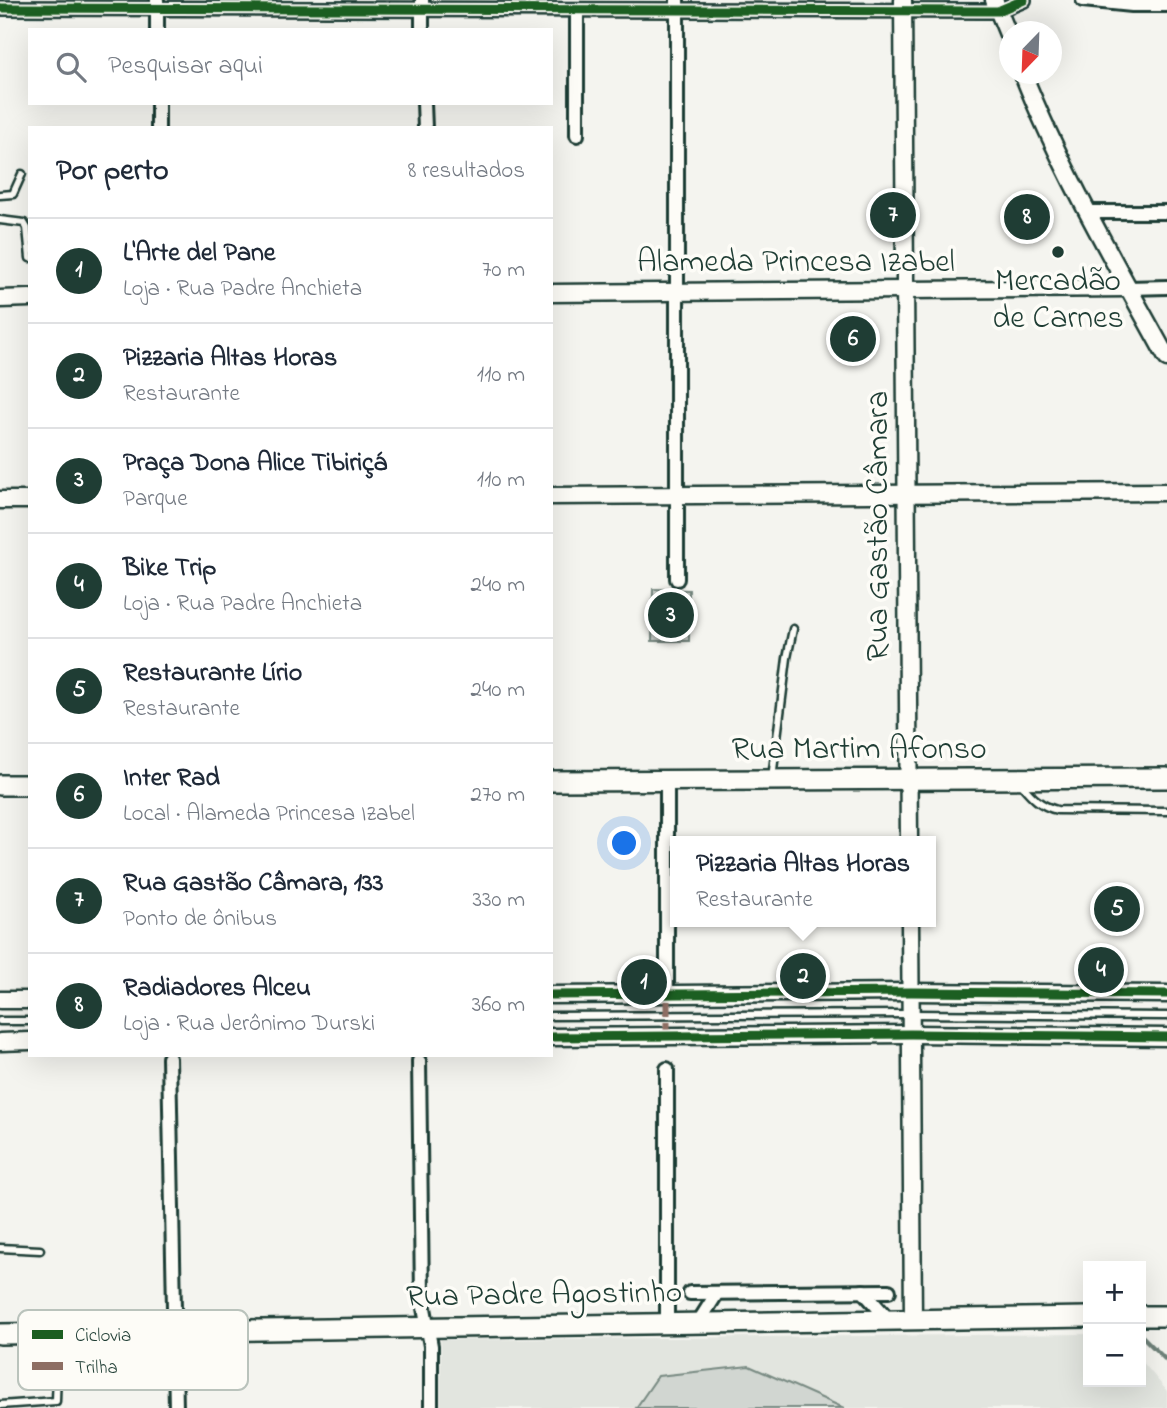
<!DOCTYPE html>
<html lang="pt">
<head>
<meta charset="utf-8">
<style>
	:root { --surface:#fff; --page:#f6f6f7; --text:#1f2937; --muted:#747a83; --line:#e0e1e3; --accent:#1f3d34 }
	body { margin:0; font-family:"Indie Flower",sans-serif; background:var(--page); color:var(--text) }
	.controls { position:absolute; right:21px; bottom:21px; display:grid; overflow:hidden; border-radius:0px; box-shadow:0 7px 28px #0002 }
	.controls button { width:63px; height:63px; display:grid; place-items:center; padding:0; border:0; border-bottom:2px solid var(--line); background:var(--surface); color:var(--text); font:35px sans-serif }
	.compass { position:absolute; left:999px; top:21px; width:63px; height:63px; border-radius:50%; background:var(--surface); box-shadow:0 7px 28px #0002; rotate:203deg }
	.you { position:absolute; left:625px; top:844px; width:24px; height:24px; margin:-18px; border:5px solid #fff; border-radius:50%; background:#1a73e8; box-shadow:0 0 0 10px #1a73e833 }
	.badge { display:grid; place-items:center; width:46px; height:46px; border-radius:50%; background:var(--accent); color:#fff; font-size:23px; font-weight:700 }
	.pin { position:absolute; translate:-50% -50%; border:4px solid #fff; box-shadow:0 2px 7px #0006 }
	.popup { position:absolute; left:670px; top:836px; width:266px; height:91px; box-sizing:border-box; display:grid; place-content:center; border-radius:0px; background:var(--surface); filter:drop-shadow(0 2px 5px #0005); font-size:23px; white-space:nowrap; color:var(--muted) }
	.popup b { font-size:26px; color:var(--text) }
	.popup::after { content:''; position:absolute; left:50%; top:100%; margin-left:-14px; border:14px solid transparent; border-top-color:var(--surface) }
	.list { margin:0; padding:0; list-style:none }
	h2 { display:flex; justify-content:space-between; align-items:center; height:91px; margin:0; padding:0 28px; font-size:30px }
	h2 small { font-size:23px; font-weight:400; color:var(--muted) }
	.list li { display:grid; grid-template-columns:46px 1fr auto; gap:21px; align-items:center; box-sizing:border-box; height:105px; padding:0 28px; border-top:2px solid var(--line) }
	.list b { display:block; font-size:26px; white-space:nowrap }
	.list p { margin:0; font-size:23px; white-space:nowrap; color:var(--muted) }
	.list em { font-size:23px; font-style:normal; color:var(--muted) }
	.icon { flex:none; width:38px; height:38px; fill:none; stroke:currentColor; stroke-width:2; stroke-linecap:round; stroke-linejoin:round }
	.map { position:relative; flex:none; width:1167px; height:1408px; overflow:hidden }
	.search { position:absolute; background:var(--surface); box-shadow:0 7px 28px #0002; left:28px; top:28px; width:525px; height:77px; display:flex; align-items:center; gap:18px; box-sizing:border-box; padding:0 24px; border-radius:0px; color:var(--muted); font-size:26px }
	.panel { position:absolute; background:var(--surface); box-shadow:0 7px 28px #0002; left:28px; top:126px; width:525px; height:931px; border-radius:0px }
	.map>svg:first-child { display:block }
</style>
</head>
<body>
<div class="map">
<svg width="1167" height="1408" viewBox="0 0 1167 1408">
	<rect width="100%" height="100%" fill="#f4f4ef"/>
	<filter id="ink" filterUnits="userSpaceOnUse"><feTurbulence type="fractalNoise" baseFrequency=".0143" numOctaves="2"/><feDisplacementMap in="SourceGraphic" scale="14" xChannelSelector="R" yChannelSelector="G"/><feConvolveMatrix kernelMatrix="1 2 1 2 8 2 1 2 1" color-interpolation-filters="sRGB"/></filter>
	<g filter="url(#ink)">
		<path fill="#e2e5df" d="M1088 1334V1382H1141V1360L1167 1391V1408H441V1340Z"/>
		<g fill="#d1d6d1" stroke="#788a82" stroke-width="2">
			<path d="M653 589 689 590V641H652Z"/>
			<path d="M749 1366 844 1408H636L658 1376Z"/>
		</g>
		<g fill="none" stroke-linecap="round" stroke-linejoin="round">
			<path stroke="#6e8179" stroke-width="4.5" d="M1142 1336 1167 1361"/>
			<defs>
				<g id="service">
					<path d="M0 195 13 194 22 174"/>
					<path d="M0 220 24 223 27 228 30 258"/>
					<path d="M772 778 787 658 793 629"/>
					<path d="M1021 784C1032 797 1040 806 1057 810L1167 811"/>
					<path d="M551 1016 911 1014 1167 1016"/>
					<path d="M0 1021H30"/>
					<path d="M0 1248 40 1250"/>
					<path d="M0 1405 56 1401 58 1336"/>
				</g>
				<g id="minor">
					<path d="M157 0V30"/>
					<path d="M422 0V30"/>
					<path d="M677 0V579"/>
					<path d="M1083 0 1132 5H1167"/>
					<path d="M0 8 986 11H998L1024 0"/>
					<path d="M577 10V135"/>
					<path d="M158 103V128"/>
					<path d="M424 103 425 128"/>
					<path d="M1088 212H1167"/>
					<path d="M1129 288 1167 287"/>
					<path d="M667 781V994"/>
					<path d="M169 1058 176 1408"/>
					<path d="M419 1061 422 1297 431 1346V1408"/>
					<path d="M667 1069V1324"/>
					<path d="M863 1291 889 1320"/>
					<path d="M690 1293 889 1291"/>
					<path d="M698 1323 717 1293"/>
				</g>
				<g id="tertiary">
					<path d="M903 0 909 841"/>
					<path d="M994 0 1010 39"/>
					<path d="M1023 74C1062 172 1116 265 1167 358"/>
					<path d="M551 293 1129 288"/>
					<path d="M0 299 30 298"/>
					<path d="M551 496 1167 492"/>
					<path d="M0 500H30"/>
					<path d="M910 922 913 1320"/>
					<path d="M551 995 911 992 1167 994"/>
					<path d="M0 1000H30"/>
					<path d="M551 1037 911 1034 1167 1037"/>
					<path d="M0 1042 30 1041"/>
				</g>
				<g id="primary">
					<path d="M551 781 1167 778"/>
					<path d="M0 785H30"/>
					<path d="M1141 1316H1167"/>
					<path d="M0 1334 1088 1317"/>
				</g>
			</defs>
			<use href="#service" stroke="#1f3d34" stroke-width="11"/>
			<use href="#minor" stroke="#1f3d34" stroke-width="18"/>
			<use href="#tertiary" stroke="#1f3d34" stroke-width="21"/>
			<use href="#primary" stroke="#1f3d34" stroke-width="24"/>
			<use href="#service" stroke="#fdfcf7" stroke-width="6"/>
			<use href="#minor" stroke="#fdfcf7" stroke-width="12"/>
			<use href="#tertiary" stroke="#fdfcf7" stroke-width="16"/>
			<use href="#primary" stroke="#fdfcf7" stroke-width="19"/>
			<path stroke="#8d6e63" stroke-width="7" stroke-dasharray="14 7" stroke-linecap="butt" d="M667 1036V994"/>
			<defs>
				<g id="cycleway">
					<path d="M0 8 986 11H998L1024 0"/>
					<path d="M551 995 911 992 1167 994"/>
					<path d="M551 1037 911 1034 1167 1037"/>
				</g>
			</defs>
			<use href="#cycleway" stroke="#fdfcf7" stroke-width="13"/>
			<use href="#cycleway" stroke="#1b5e20" stroke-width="9"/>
		</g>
	</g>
	<circle fill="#1f3d34" stroke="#fdfcf7" stroke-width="2.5" cx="1058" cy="252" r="7"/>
	<g text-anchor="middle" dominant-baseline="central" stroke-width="7" stroke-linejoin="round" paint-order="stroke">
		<g font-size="32" fill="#1f3d34" stroke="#fdfcf7">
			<text x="796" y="263">Alameda Princesa Izabel</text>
			<text transform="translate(879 526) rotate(-90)">Rua Gastão Câmara</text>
			<text x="859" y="750">Rua Martim Afonso</text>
			<text transform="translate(544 1296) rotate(-1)">Rua Padre Agostinho</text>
		</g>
		<g font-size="32" fill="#1f3d34" stroke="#fdfcf7">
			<text x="1058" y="282">Mercadão<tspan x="1058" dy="37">de Carnes</tspan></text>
		</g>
	</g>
	<rect x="18" y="1310" width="230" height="80" rx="10" fill="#fdfcf7" stroke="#bac3bc" stroke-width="2"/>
	<rect x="32" y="1330" width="31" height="9" fill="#1b5e20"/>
	<rect x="32" y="1362" width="31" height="8" fill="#8d6e63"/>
	<g font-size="19" fill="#1f3d34">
		<text x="75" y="1341">Ciclovia</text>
		<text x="75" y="1373">Trilha</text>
	</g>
</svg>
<div class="controls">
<button>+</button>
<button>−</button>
</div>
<svg class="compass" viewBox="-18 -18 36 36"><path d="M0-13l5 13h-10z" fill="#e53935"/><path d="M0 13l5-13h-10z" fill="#747a83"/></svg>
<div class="you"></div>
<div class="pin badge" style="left:644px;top:982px">1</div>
<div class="pin badge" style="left:803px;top:976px">2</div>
<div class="popup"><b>Pizzaria Altas Horas</b>Restaurante</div>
<div class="pin badge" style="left:671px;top:615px">3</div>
<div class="pin badge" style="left:1101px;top:970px">4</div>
<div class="pin badge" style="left:1117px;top:909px">5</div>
<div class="pin badge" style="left:853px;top:339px">6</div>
<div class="pin badge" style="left:893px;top:215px">7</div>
<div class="pin badge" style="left:1027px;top:217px">8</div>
<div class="search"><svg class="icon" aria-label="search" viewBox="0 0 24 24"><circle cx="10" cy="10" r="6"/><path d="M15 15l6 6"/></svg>Pesquisar aqui</div>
<section class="panel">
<h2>Por perto<small>8 resultados</small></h2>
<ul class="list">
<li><span class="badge">1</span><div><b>L'Arte del Pane</b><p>Loja · Rua Padre Anchieta</p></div><em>70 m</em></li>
<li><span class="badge">2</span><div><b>Pizzaria Altas Horas</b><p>Restaurante</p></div><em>110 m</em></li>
<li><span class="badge">3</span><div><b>Praça Dona Alice Tibiriçá</b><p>Parque</p></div><em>110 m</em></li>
<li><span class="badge">4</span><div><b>Bike Trip</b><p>Loja · Rua Padre Anchieta</p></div><em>240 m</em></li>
<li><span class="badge">5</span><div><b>Restaurante Lírio</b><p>Restaurante</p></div><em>240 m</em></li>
<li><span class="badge">6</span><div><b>Inter Rad</b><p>Local · Alameda Princesa Izabel</p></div><em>270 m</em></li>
<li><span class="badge">7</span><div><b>Rua Gastão Câmara, 133</b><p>Ponto de ônibus</p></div><em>330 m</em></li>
<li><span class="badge">8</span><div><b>Radiadores Alceu</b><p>Loja · Rua Jerônimo Durski</p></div><em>360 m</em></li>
</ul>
</section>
</div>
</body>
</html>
